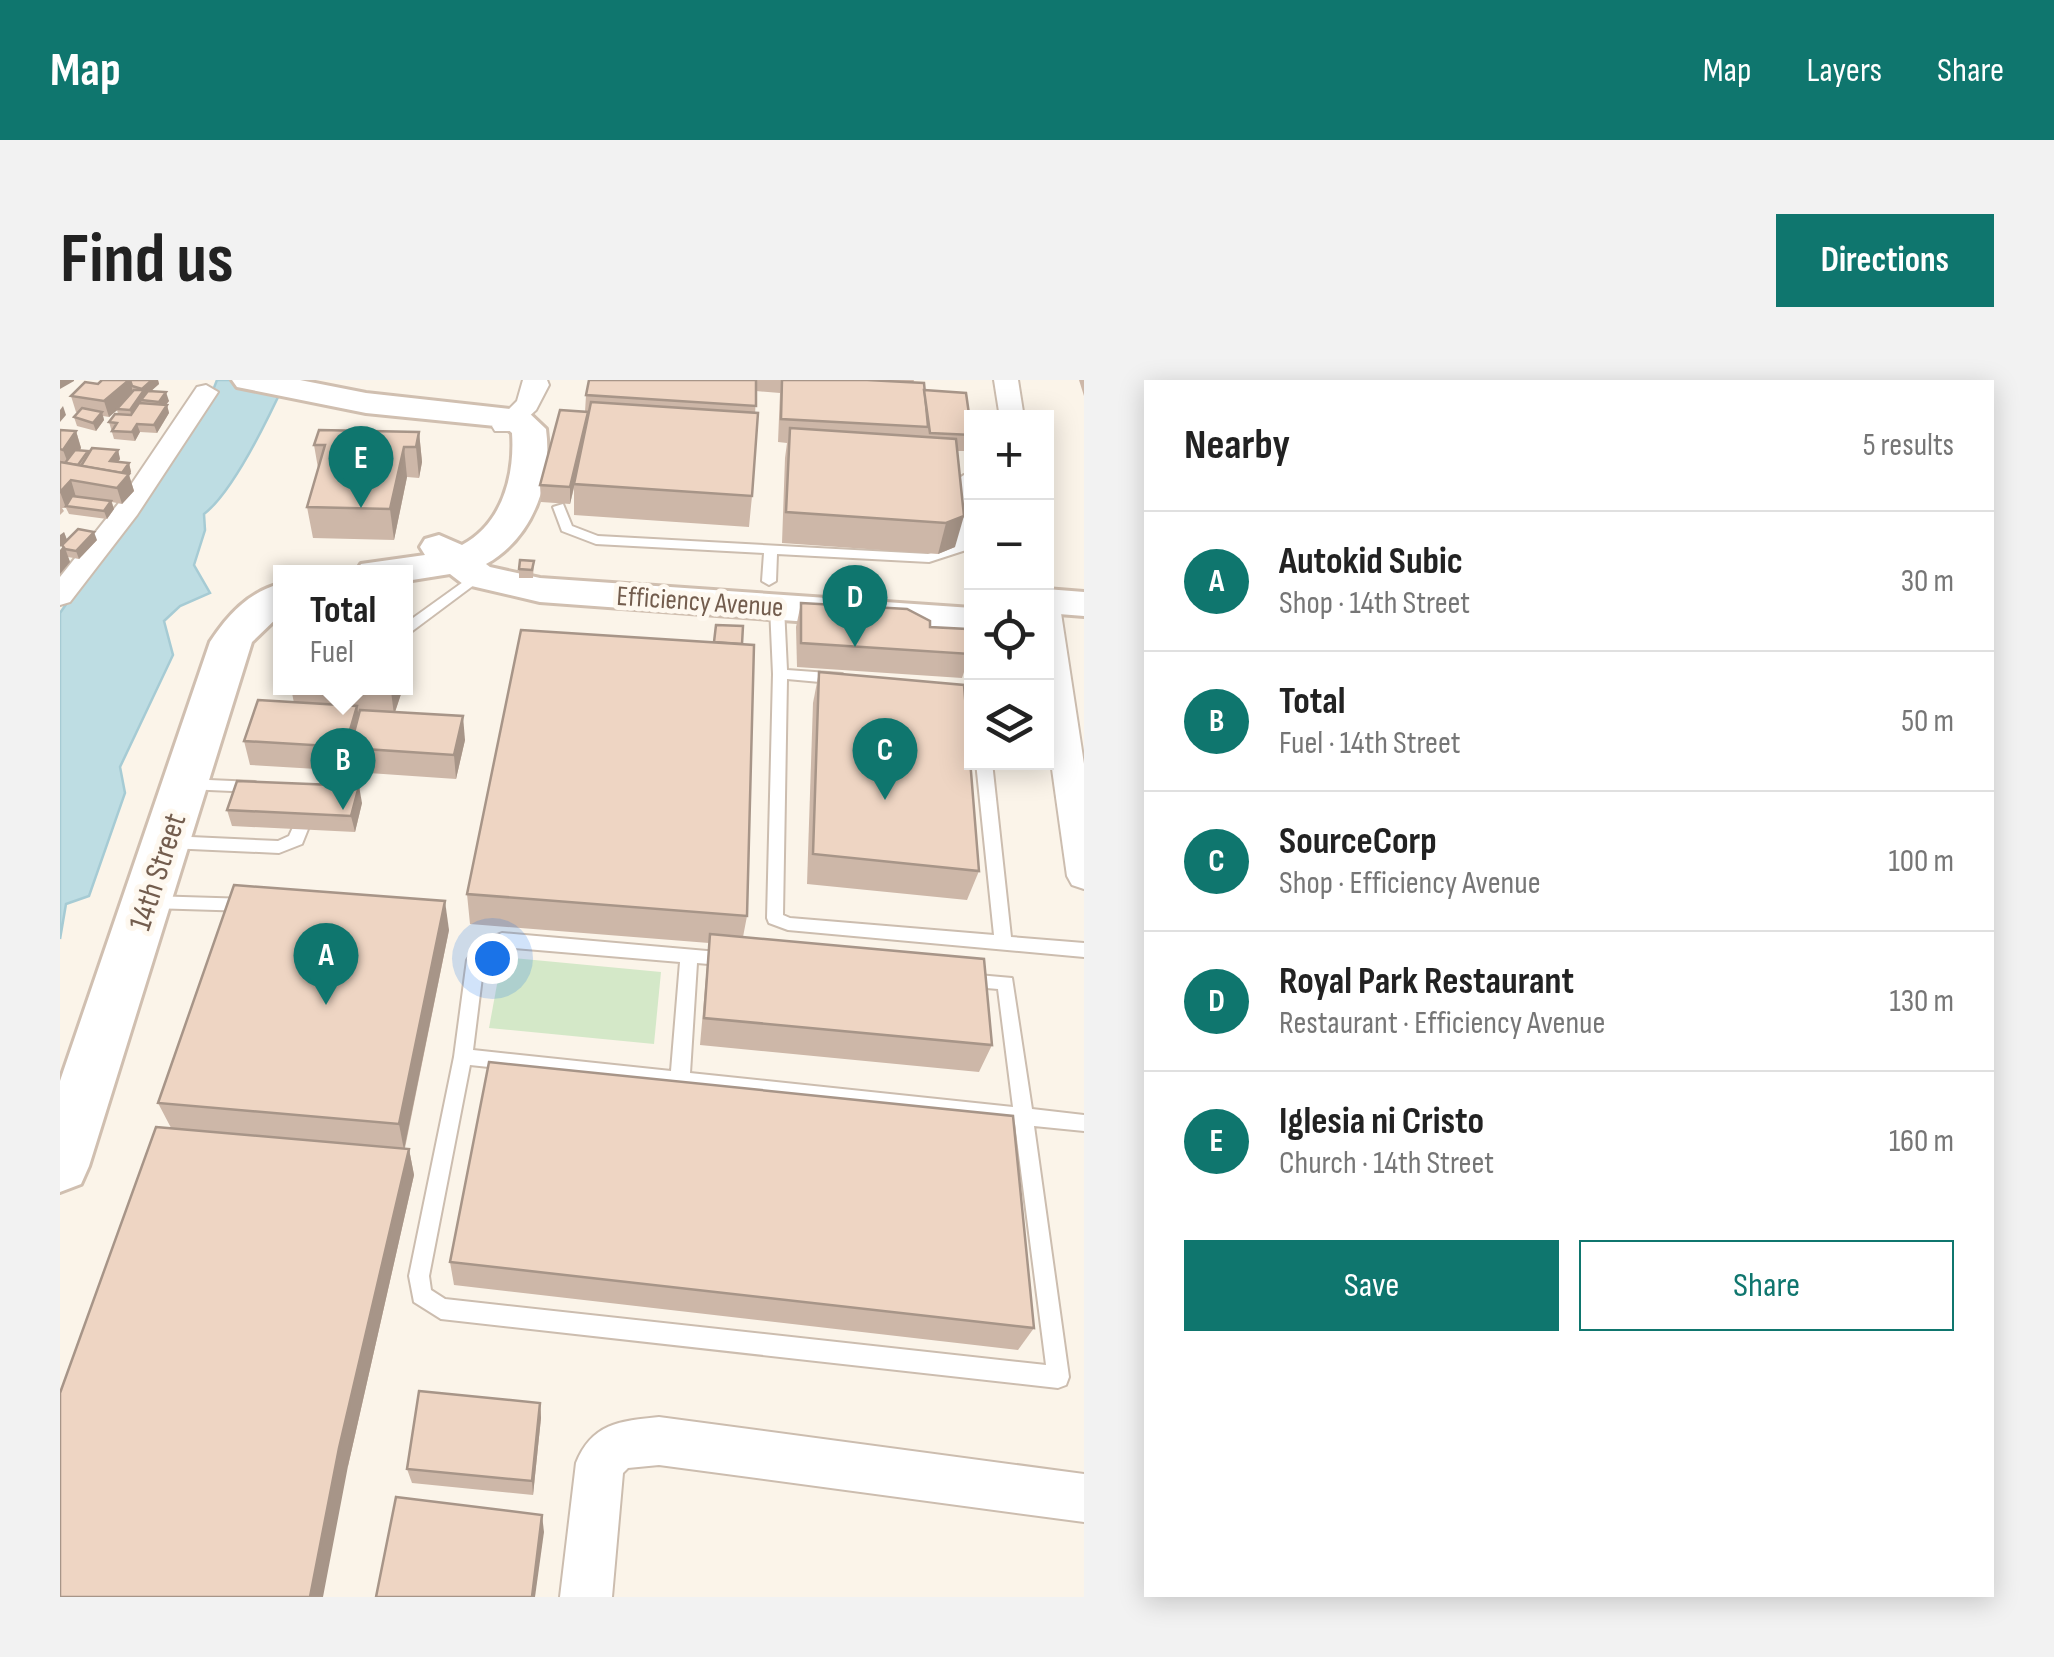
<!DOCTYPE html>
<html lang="en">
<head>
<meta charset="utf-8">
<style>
	:root { --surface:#fff; --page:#f2f2f2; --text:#222; --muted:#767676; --line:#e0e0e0; --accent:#0f766e }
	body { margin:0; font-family:"Sofia Sans Condensed",sans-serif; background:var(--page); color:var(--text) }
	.controls { position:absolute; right:30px; top:30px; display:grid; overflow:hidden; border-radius:0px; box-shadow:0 5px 25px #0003 }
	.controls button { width:90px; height:90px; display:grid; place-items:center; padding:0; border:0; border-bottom:2px solid var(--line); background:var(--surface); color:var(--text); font:50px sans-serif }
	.you { position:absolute; left:432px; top:578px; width:35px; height:35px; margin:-25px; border:8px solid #fff; border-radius:50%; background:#1a73e8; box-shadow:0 0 0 15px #1a73e833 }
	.badge { display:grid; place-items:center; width:65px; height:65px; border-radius:50%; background:var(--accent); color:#fff; font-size:32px; font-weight:700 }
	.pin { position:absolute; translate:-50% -82px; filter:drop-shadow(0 2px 5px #0008) }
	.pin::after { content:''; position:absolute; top:52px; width:35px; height:30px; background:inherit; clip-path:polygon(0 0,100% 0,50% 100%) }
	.popup { position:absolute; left:213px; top:185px; width:140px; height:130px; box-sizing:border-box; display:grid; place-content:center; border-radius:0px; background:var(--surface); filter:drop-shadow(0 2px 8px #0005); font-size:32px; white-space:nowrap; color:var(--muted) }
	.popup b { font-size:38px; color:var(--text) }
	.popup::after { content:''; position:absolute; left:50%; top:100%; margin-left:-20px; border:20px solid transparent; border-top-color:var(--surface) }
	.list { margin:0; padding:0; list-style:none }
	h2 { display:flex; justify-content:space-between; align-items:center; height:130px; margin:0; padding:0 40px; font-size:42px }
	h2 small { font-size:32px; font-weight:400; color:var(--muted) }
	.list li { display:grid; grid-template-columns:65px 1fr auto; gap:30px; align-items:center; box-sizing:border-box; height:140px; padding:0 40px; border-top:2px solid var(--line) }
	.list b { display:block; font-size:38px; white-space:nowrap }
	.list p { margin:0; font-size:32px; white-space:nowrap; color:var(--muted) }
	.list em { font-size:32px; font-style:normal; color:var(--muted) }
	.actions { display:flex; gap:20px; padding:30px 40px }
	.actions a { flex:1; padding:22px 0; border:2px solid var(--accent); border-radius:0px; text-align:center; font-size:35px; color:var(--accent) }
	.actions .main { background:var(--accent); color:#fff }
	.icon { flex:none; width:55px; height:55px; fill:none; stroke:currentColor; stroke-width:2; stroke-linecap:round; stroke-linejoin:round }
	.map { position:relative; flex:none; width:1024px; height:1217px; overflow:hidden; border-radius:0px }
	header { display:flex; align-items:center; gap:60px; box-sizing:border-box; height:140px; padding:0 50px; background:var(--accent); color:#fff }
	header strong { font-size:48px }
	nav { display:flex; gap:55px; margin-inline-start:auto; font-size:35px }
	.intro { display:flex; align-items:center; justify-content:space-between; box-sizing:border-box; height:240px; padding:0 60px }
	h1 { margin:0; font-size:70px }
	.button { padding:25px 45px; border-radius:0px; background:var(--accent); color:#fff; font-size:35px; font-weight:700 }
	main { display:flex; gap:60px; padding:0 60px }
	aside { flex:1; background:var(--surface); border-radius:0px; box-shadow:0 5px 25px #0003 }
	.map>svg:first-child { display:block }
</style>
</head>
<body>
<header>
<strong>Map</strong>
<nav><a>Map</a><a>Layers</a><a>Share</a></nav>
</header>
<div class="intro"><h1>Find us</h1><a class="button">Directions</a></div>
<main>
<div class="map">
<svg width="1024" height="1217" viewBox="0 0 1024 1217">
	<rect width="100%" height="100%" fill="#fbf4e9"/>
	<path fill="#d4e8c8" d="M442 577 601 592 594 664 429 648Z"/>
	<path fill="#bedde3" stroke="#a6cbd4" stroke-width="2.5" d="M157 0H226C209 37 174 111 144 134L145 150 134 185 150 213 120 226 104 241 113 275 60 387 65 413 29 516 6 524 0 559V233L150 18Z"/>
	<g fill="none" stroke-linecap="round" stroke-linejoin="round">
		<defs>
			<g id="lane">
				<path d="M904 95 910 99 909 159 906 170 869 182 717 174 716 201 709 205 702 201 704 173 536 164 502 151 493 127 503 124 512 146 538 156 868 174 895 165 898 99Z"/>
				<path d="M417 192 424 196 422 199 351 252 346 253V243Z"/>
				<path d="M717 223 724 227 727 290 782 294 789 299 782 304 727 299 723 535 730 538 934 555 916 382H932L951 557 1024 563V577L728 550 709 543 707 538 713 294 710 227Z"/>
				<path d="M126 399 195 402 203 407 195 412 126 409 118 404Z"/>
				<path d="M240 443 248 449 242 464 219 473 109 468 101 462 109 456 218 461 229 456 234 445Z"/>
				<path d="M90 516 189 519 197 525 189 531 90 528 82 522Z"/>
				<path d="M442 553 952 598 972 729 1024 735V751L974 746 1009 997 1006 1005 998 1008 381 939 354 922 349 896 394 677 407 580 419 562ZM443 567 620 582 611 691 413 670 424 581 431 572ZM637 583 938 609 953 727 630 693ZM410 685 955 744 986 985 385 919 371 910 369 896Z"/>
			</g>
			<g id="street">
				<path d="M463 0H487L489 5 476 30 453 51H435L432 46 457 21Z"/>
				<path d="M934 0H958L964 38H940Z"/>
				<path d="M146 5 158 12 77 135 10 222 0 225V197L58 124 137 7Z"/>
				<path d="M986 224 1001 233 1024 384V509L1012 505 1007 496 986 346Z"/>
				<path d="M599 1037 1024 1094V1142L599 1085 568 1088 563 1093 552 1217H500L516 1083C532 1043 560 1041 599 1037Z"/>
			</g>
			<g id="secondary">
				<path d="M172 0H240L306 13 467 31 486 49C493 101 473 158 426 184L430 187 480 198 912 228V254L480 222 403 204 390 194 346 201V192H296L301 184 365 175 360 167 365 159 379 155 402 165C442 144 455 96 452 53L445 47 306 33 177 7Z"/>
				<path d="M220 204V235L192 262 29 786 21 804 0 812V701L150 262C167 236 188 212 220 204Z"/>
				<path d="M986 209 1024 212V236L986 233Z"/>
			</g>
		</defs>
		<use href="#lane" stroke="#ccbdaf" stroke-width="4"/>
		<use href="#street" stroke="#ccbdaf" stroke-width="4"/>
		<use href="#secondary" stroke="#d0bfb0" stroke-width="6"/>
		<use href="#lane" fill="#fff" fill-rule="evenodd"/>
		<use href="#street" fill="#fff" fill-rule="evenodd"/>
		<use href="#secondary" fill="#fff" fill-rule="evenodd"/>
	</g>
	<g fill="#cdb7a8">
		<path d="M42 0H98L99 4 91 11 109 21 106 25H107L109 33 97 53 80 52 75 61 54 59 49 42 58 34 57 30 49 37 43 36 44 40 36 51 17 46 14 37 18 33 16 32 11 16 38 4Z"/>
		<path d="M529 0H854L853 3 912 47V60L908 71H897L895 167 878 174 722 163 725 78 727 63 718 62 720 13 696 11 692 116 689 147 514 135V108L510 124 481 122 480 105 525 32 526 15Z"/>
		<path d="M1019 0H1024V16Z"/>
		<path d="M0 50 16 51 21 68 20 70 29 73 58 70 60 79 58 82 69 83 71 92 69 95 74 111 62 124 52 122 54 129 47 139 9 134 6 128H2L4 131 0 135Z"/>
		<path d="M359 52 362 82 359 98 347 97 334 160 253 158 247 127 258 88 254 65Z"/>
		<path d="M4 152 7 160H37L19 179 8 177 10 182 0 194Z"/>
		<path d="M474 181 473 198H459V189Z"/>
		<path d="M741 223 870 247 910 274 902 298 737 287 736 247Z"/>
		<path d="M682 264 687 536 683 557 932 665 919 692 640 665 649 563 410 544 407 514Z"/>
		<path d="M759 292 919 491 907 520 747 504 753 323Z"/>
		<path d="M231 308H343L335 332 405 360 396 399 294 392 292 383 290 391 190 385 184 361 234 323Z"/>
		<path d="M302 423 295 452 172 446 167 430Z"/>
		<path d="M389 550 345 768 349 769 354 795 288 1086 98 723Z"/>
		<path d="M390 882 974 948 958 970 394 905Z"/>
		<path d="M480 1023 481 1038 473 1115 352 1103 347 1089Z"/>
	</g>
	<g fill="#a79588">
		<path d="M0 0H14V1L0 9Z"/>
		<path d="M70 0 74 16 49 37 44 21Z"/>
		<path d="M92 0H98L99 4 81 20 82 25 72 38 70 30 82 9Z"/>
		<path d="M106 12 109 21 101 31 99 22Z"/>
		<path d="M107 25 109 33 97 53 94 45Z"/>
		<path d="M3 26 6 35 0 42V30Z"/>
		<path d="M42 32 44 40 36 51 33 43Z"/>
		<path d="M528 32 527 49 510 124V107Z"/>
		<path d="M77 44 80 52 75 61 72 52Z"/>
		<path d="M16 51 21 68 9 86 3 70Z"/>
		<path d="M359 52 362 82 359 98 356 67Z"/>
		<path d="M344 67 347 97 334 160 330 129Z"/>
		<path d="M58 70 60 79 52 89 50 81Z"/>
		<path d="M69 83 71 92 69 95 74 111 62 124 57 108 60 95Z"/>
		<path d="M11 100 16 117 6 126V128L0 112Z"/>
		<path d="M51 121 54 129 47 139 44 131Z"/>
		<path d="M904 136 895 167 878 174 886 143Z"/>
		<path d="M4 152 7 160 0 167V155Z"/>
		<path d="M34 152 37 160 19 179 16 171Z"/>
		<path d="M4 165 10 182 0 194V170Z"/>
		<path d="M332 308H343L334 335 331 311Z"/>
		<path d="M297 326 301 350 290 368 292 383 290 391 285 367Z"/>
		<path d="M403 336 405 360 396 399 394 375Z"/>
		<path d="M299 406 302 423 295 452 291 436Z"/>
		<path d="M385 521 389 550 344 770 339 744Z"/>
		<path d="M349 769 354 795 288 1086 263 1217H250L279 1068Z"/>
		<path d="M480 1023 481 1038 473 1115 472 1101Z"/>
		<path d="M482 1135 484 1152 475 1217H472Z"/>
	</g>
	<g fill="#eed5c3" stroke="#a79588" stroke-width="2.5">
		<path d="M42 0H69L44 21 11 16 25 2 38 4Z"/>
		<path d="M70 0H92L82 9 72 6Z"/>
		<path d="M529 0H696V26L526 15Z"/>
		<path d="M722 0H807L864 3 868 47 721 39Z"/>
		<path d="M74 10H84L70 30 57 29Z"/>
		<path d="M864 10 906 13 912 55 870 53Z"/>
		<path d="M88 11 106 12 99 22 81 20Z"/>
		<path d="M531 22 698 33 692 116 514 104Z"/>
		<path d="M79 23 107 25 94 45 77 44 72 52 52 51 57 43 49 42 55 34 71 35Z"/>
		<path d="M22 28 42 32 33 43 14 37Z"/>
		<path d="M500 30 528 32 510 107 480 105Z"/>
		<path d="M730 48 896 59 904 136 886 143 726 132Z"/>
		<path d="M0 50 16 51 3 70 0 69Z"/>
		<path d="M259 50 359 52 356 67H344L330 129 247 127 265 65H254Z"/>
		<path d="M32 68 58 70 50 81 69 83 62 93 21 86Z"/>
		<path d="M15 70 28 71 18 85 5 83Z"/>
		<path d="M0 82 69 94 57 108 11 100 0 112Z"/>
		<path d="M12 116 51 121 44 131 6 126Z"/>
		<path d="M18 149 34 152 16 171 5 169 2 165Z"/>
		<path d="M460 180 474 181 472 190 459 189Z"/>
		<path d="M741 223 847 229 870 241V247L907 249 910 274 741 263Z"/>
		<path d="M656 245 683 246 682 264 654 262Z"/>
		<path d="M461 250 694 265 687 536 407 514Z"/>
		<path d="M759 292 904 305 919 491 753 474Z"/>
		<path d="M283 308H332L331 311Z"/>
		<path d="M198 320 297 326 285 367 184 361Z"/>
		<path d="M300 330 403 336 394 375 290 368Z"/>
		<path d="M177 401 299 406 291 436 167 430Z"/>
		<path d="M174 505 385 521 339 744 98 723Z"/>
		<path d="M650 554 924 579 932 665 644 638Z"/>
		<path d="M429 682 953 736 974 948 390 882Z"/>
		<path d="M96 747 349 769 279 1068 250 1217H0V1013Z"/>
		<path d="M359 1011 480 1023 472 1101 347 1089Z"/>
		<path d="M336 1117 482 1135 472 1217H316Z"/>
	</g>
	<g text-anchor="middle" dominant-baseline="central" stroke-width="10" stroke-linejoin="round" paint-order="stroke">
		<g font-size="28" fill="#735d4e" stroke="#fef8ef">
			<text transform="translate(640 222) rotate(4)">Efficiency Avenue</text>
		</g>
		<g font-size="32" fill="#735d4e" stroke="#fef8ef">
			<text transform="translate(98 492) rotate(-72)">14th Street</text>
		</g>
	</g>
</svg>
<div class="controls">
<button>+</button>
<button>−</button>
<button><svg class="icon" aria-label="locate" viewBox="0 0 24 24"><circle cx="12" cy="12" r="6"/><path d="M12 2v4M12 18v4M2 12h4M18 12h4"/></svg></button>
<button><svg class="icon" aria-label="layers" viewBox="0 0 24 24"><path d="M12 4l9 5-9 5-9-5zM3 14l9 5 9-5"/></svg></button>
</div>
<div class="you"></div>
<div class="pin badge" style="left:266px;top:625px">A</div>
<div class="pin badge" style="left:283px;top:430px">B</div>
<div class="popup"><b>Total</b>Fuel</div>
<div class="pin badge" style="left:825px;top:420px">C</div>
<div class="pin badge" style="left:795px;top:267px">D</div>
<div class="pin badge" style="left:301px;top:128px">E</div>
</div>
<aside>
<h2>Nearby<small>5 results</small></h2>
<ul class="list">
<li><span class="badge">A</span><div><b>Autokid Subic</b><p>Shop · 14th Street</p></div><em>30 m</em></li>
<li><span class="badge">B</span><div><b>Total</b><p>Fuel · 14th Street</p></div><em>50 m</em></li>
<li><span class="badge">C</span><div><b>SourceCorp</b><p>Shop · Efficiency Avenue</p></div><em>100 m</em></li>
<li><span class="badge">D</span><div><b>Royal Park Restaurant</b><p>Restaurant · Efficiency Avenue</p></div><em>130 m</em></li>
<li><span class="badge">E</span><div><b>Iglesia ni Cristo</b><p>Church · 14th Street</p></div><em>160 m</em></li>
</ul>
<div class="actions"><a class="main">Save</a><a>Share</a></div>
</aside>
</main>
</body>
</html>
